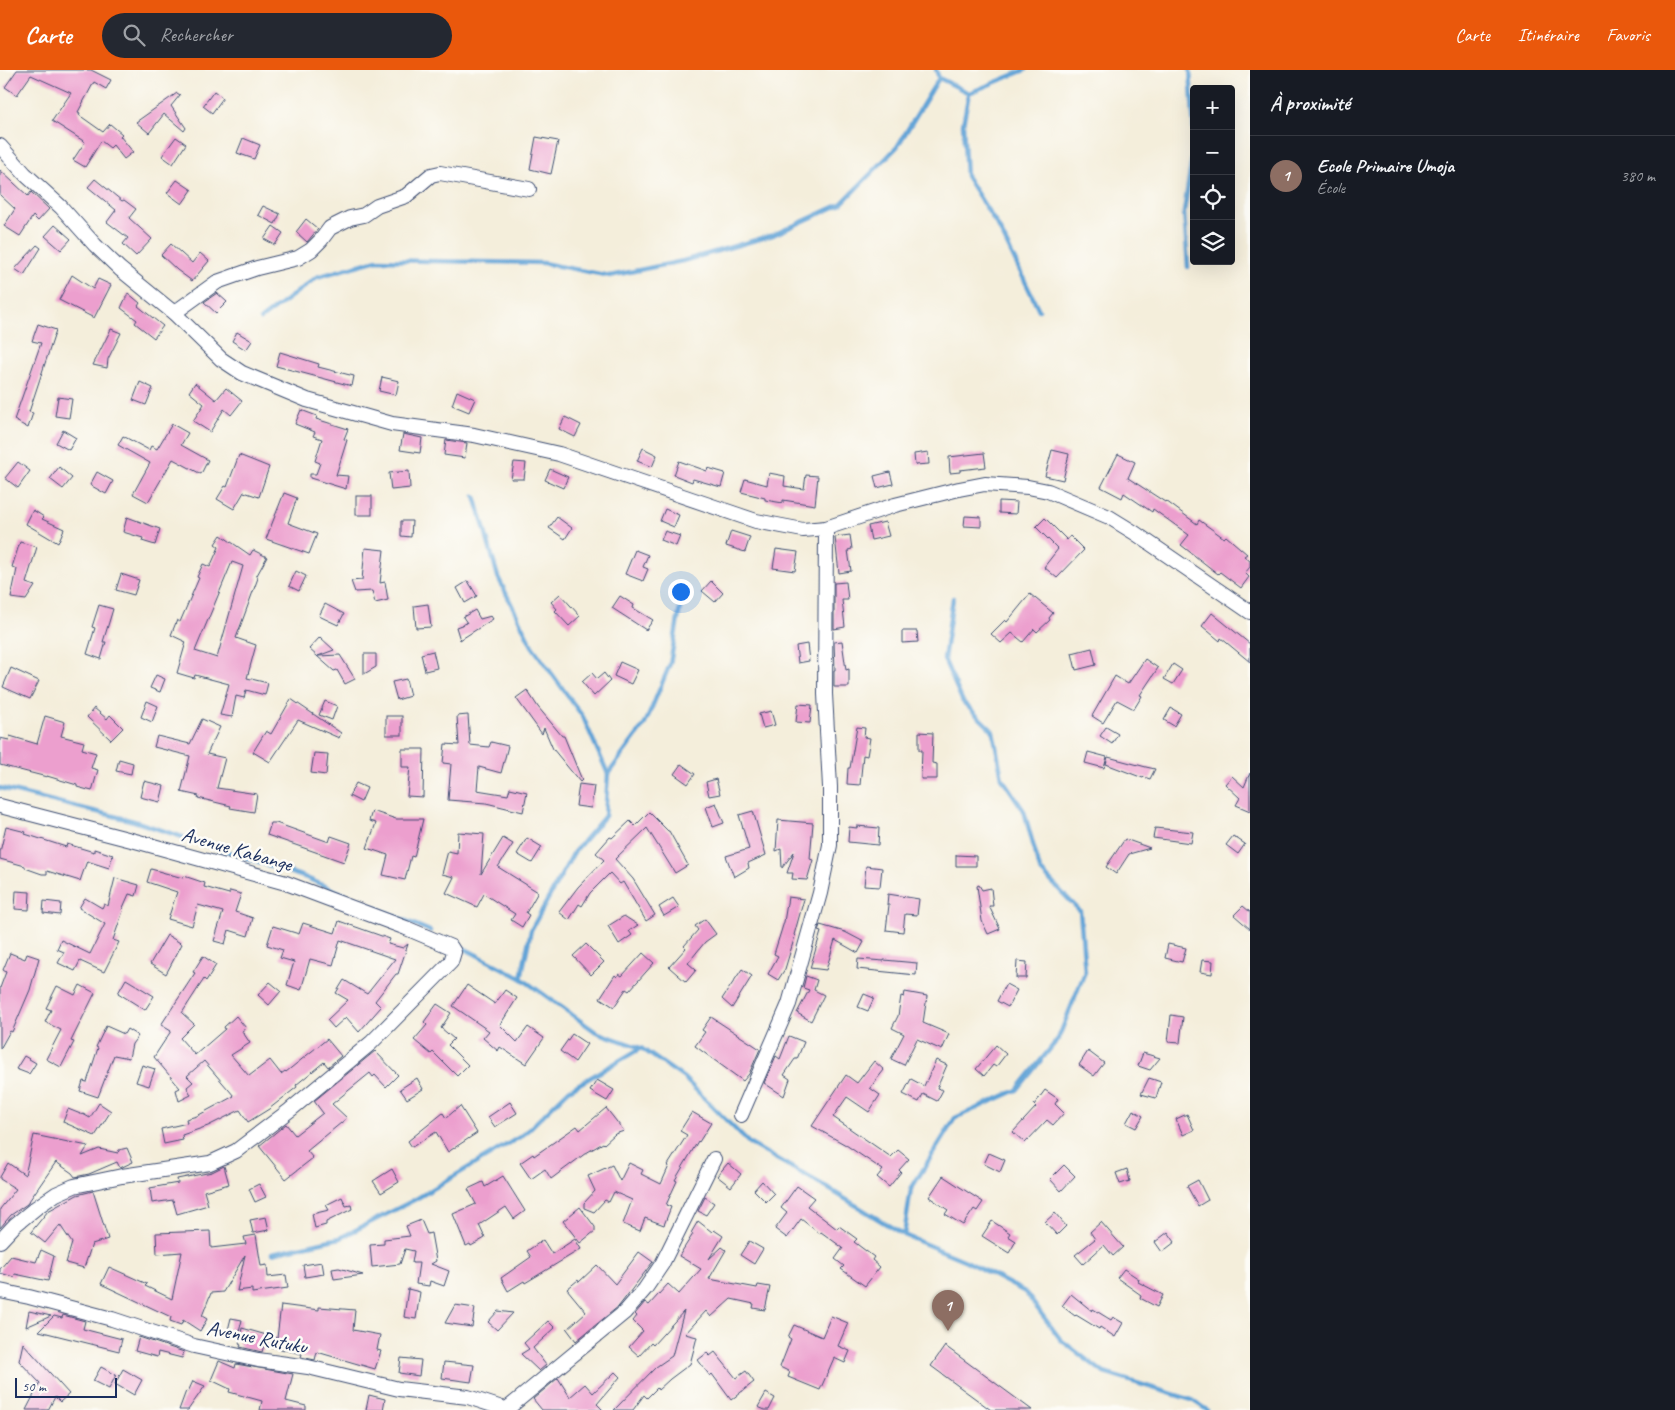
<!DOCTYPE html>
<html lang="fr">
<head>
<meta charset="utf-8">
<style>
	:root { --surface:#171b24; --page:#242831; --text:#f1f3f6; --muted:#9ea1a6; --line:#363941; --accent:#ea580c }
	body { margin:0; font-family:Caveat,sans-serif; background:var(--page); color:var(--text) }
	.controls { position:absolute; right:15px; top:15px; display:grid; overflow:hidden; border-radius:5px; box-shadow:0 5px 20px #0002 }
	.controls button { width:45px; height:45px; display:grid; place-items:center; padding:0; border:0; border-bottom:1px solid var(--line); background:var(--surface); color:var(--text); font:25px sans-serif }
	.scale { position:absolute; left:15px; bottom:12px; width:102px; box-sizing:border-box; padding-left:5px; border:2px solid #1b2f5e; border-top:0; font-size:14px; line-height:18px; white-space:nowrap; color:#1b2f5e; -webkit-text-stroke:4px #fdfcf7; paint-order:stroke }
	.you { position:absolute; left:680px; top:521px; width:18px; height:18px; margin:-12px; border:4px solid #fff; border-radius:50%; background:#1a73e8; box-shadow:0 0 0 8px #1a73e833 }
	.badge { display:grid; place-items:center; width:32px; height:32px; border-radius:50%; background:var(--accent); color:#fff; font-size:16px; font-weight:700 }
	.pin { position:absolute; translate:-50% -41px; filter:drop-shadow(0 1px 2px #0008) }
	.pin::after { content:''; position:absolute; top:26px; width:18px; height:15px; background:inherit; clip-path:polygon(0 0,100% 0,50% 100%) }
	.list { margin:0; padding:0; list-style:none }
	h2 { display:flex; justify-content:space-between; align-items:center; height:65px; margin:0; padding:0 20px; font-size:21px }
	h2 small { font-size:16px; font-weight:400; color:var(--muted) }
	.list li { display:grid; grid-template-columns:32px 1fr auto; gap:15px; align-items:center; box-sizing:border-box; height:80px; padding:0 20px; border-top:1px solid var(--line) }
	.list b { display:block; font-size:19px; white-space:nowrap }
	.list p { margin:0; font-size:16px; white-space:nowrap; color:var(--muted) }
	.list em { font-size:16px; font-style:normal; color:var(--muted) }
	.icon { flex:none; width:28px; height:28px; fill:none; stroke:currentColor; stroke-width:2; stroke-linecap:round; stroke-linejoin:round }
	.map { position:relative; flex:none; width:1250px; height:1340px; overflow:hidden }
	header { display:flex; align-items:center; gap:30px; box-sizing:border-box; height:70px; padding:0 25px; background:var(--accent); color:#fff }
	header strong { font-size:24px }
	nav { display:flex; gap:28px; margin-inline-start:auto; font-size:18px }
	.search { width:350px; height:45px; background:var(--page); display:flex; align-items:center; gap:12px; box-sizing:border-box; padding:0 18px; border-radius:28px; color:var(--muted); font-size:19px }
	main { display:flex }
	aside { flex:1; background:var(--surface) }
	.map>svg:first-child { display:block }
</style>
</head>
<body>
<header>
<strong>Carte</strong>
<div class="search"><svg class="icon" aria-label="search" viewBox="0 0 24 24"><circle cx="10" cy="10" r="6"/><path d="M15 15l6 6"/></svg>Rechercher</div>
<nav><a>Carte</a><a>Itinéraire</a><a>Favoris</a></nav>
</header>
<main>
<div class="map">
<svg width="1250" height="1340" viewBox="0 0 1250 1340">
	<rect width="100%" height="100%" fill="#fdfcf7"/>
	<filter id="ink" filterUnits="userSpaceOnUse"><feTurbulence type="fractalNoise" baseFrequency=".02" numOctaves="2"/><feDisplacementMap in="SourceGraphic" scale="10" xChannelSelector="R" yChannelSelector="G"/><feConvolveMatrix kernelMatrix="1 2 1 2 8 2 1 2 1" color-interpolation-filters="sRGB"/></filter>
	<filter id="wash" filterUnits="userSpaceOnUse"><feTurbulence type="fractalNoise" baseFrequency=".0096" numOctaves="4" result="noise"/><feDisplacementMap in="SourceGraphic" scale="20" xChannelSelector="R" yChannelSelector="G"/><feGaussianBlur stdDeviation="1.12" result="paint"/><feColorMatrix in="noise" values="0 0 0 0 0 0 0 0 0 0 0 0 0 0 0 0 0 1.4 0 .05"/><feComposite in="paint" operator="in"/></filter>
	<g filter="url(#wash)">
		<rect width="100%" height="100%" fill="#f4eedb"/>
		<g fill="none" stroke-linecap="round" stroke-linejoin="round">
			<g stroke="#64a4d7" stroke-width="4.5">
				<path d="M936 0 939 8 969 23 1025 0"/>
				<path d="M1190 0 1194 61"/>
				<path d="M969 23 963 54 966 106 999 158 1039 240"/>
				<path d="M1188 197 1184 142 1194 74"/>
				<path d="M261 249 317 207 377 190 543 193 610 206 683 191 773 165 841 134 897 77 939 8"/>
				<path d="M475 426 498 507 532 576 583 647 608 704 605 746 574 782 531 860 521 908"/>
				<path d="M608 704 645 654 670 594 680 538"/>
				<path d="M0 718 134 751 304 807 430 861"/>
				<path d="M454 873 521 908 596 962 641 978 684 1008 750 1074 821 1114 904 1165 966 1191 1025 1222 1061 1270 1104 1303 1192 1330 1207 1340"/>
				<path d="M904 1165 911 1119 955 1048 1017 1020 1058 969 1085 902 1080 841 1040 800 1024 741 1002 708 993 661 963 632 944 589 953 528"/>
				<path d="M272 1183 340 1168 416 1129 523 1065 569 1020 641 978"/>
			</g>
		</g>
		<g id="blocks">
			<g fill="#ec9fce" fill-rule="evenodd">
				<path d="M17 0H91L111 10 106 19 94 12 78 42 80 43 79 45 103 62 110 54 122 64 120 66 133 82 124 89 113 75 110 78 101 71 85 97 73 90 85 72 52 51 71 23 31 5 17 25 5 17Z"/>
				<path d="M214 21 223 28 212 43 203 36Z"/>
				<path d="M177 23 180 25 171 36 186 58 184 61 164 44 149 63 136 52Z"/>
				<path d="M176 67 186 74 173 94 162 86Z"/>
				<path d="M536 67 558 71 551 104 530 99Z"/>
				<path d="M243 68 260 75 254 89 237 83Z"/>
				<path d="M0 100 28 126 31 122 49 139 38 151 33 146 20 166 4 156 15 139 0 125Z"/>
				<path d="M95 109 122 131 124 130 136 139 129 148 152 169 136 186 123 174 128 168 107 152 116 140 88 117Z"/>
				<path d="M177 110 192 120 182 134 167 123Z"/>
				<path d="M263 136 280 144 275 154 258 145Z"/>
				<path d="M306 149 318 159 307 172 296 162Z"/>
				<path d="M55 155 71 169 61 180 45 166Z"/>
				<path d="M273 156 283 163 275 175 264 169Z"/>
				<path d="M171 174 192 193 200 183 209 191 192 211 177 200 161 185Z"/>
				<path d="M37 175 41 178 24 205 15 199Z"/>
				<path d="M72 205 93 219 98 209 111 215 94 248 59 230Z"/>
				<path d="M128 223 140 233 138 236 163 256 154 268 135 253 137 250 121 238Z"/>
				<path d="M217 223 227 232 216 243 204 232Z"/>
				<path d="M38 254 56 260 29 342 33 343 28 358 14 350 41 273 32 271Z"/>
				<path d="M111 259 121 263 108 289 107 298 93 295Z"/>
				<path d="M237 262 252 271 246 280 232 271Z"/>
				<path d="M280 282 319 294 318 297 354 306 352 316 276 296Z"/>
				<path d="M382 307 399 311 396 325 379 321Z"/>
				<path d="M140 312 153 318 146 335 133 330Z"/>
				<path d="M195 313 216 330 226 318 242 331 231 345 224 339 210 362 193 351 204 334 189 322Z"/>
				<path d="M457 321 475 329 469 342 452 335Z"/>
				<path d="M58 327 72 329 69 348 55 346Z"/>
				<path d="M301 340 317 346 316 349 348 359 344 369 347 370 336 405 348 406 346 419 310 408V404H316L320 393 315 391 322 369 313 366 315 362 295 354Z"/>
				<path d="M565 347 581 355 575 367 559 359Z"/>
				<path d="M172 354 188 363 181 375 208 390 201 404 173 389 148 432 133 424 150 393 118 375 123 366 149 380 151 376 157 379Z"/>
				<path d="M63 360 76 368 69 380 56 373Z"/>
				<path d="M403 364 422 368 420 383 400 380Z"/>
				<path d="M446 370 467 373 465 388 444 385Z"/>
				<path d="M643 378 657 385 652 397 637 391Z"/>
				<path d="M1052 380 1069 384 1063 410 1045 406Z"/>
				<path d="M928 382 929 394 915 395 914 384Z"/>
				<path d="M984 383 986 397 960 400V402L950 403 949 387Z"/>
				<path d="M1118 384 1135 392 1128 408 1165 432 1166 431 1197 454 1199 450 1224 468 1226 466 1247 484 1244 486 1250 491V497L1245 503 1249 507 1241 518 1220 502 1218 504 1181 475 1189 465 1153 439 1152 442 1124 423 1122 428 1101 417Z"/>
				<path d="M239 385 269 397 259 427 244 422 234 439 217 429 225 416 227 417Z"/>
				<path d="M679 391 707 401 708 398 725 403 721 417 693 409 692 412 674 405Z"/>
				<path d="M18 392 30 401 18 418 5 408Z"/>
				<path d="M514 392 526 393 524 409H511Z"/>
				<path d="M59 397 72 408 63 419 50 409Z"/>
				<path d="M550 399 568 407 563 418 545 410Z"/>
				<path d="M409 401 410 418 391 420 389 403Z"/>
				<path d="M97 402 113 411 106 424 90 415Z"/>
				<path d="M890 402 893 414 877 418 874 406Z"/>
				<path d="M769 403 785 406 784 416 804 419 806 405 818 406 815 435 783 430V433L765 430V428L741 422 745 409 767 415Z"/>
				<path d="M284 423 297 428 288 453 317 464 309 484 266 469Z"/>
				<rect x="356" y="426" width="16" height="19"/>
				<path d="M999 431 1017 432 1016 444 999 443Z"/>
				<path d="M665 439 679 445 674 457 660 451Z"/>
				<path d="M33 440 44 447 42 449 64 459 58 473 26 454Z"/>
				<path d="M965 446 981 447V457L964 456Z"/>
				<path d="M127 447 160 459 155 475 142 471 143 468 123 462Z"/>
				<path d="M557 447 572 458 565 469 549 458Z"/>
				<path d="M1045 448 1067 470 1070 466 1084 480 1057 508 1044 497 1058 479 1036 457Z"/>
				<path d="M401 451H412L411 467 401 466Z"/>
				<path d="M885 452 889 466 871 470 868 456Z"/>
				<path d="M665 461 680 466 676 476 661 470Z"/>
				<path d="M731 461 750 467 745 482 726 476Z"/>
				<path d="M221 465 250 485 253 480 267 487 256 507 258 508 236 568 256 575 247 608 268 613 265 625 246 620 244 628 236 626 232 647 220 645 229 614 195 605 194 608 177 603 186 572 171 565 177 550 180 552 199 508 197 507 203 494 210 497 219 477 215 474ZM232 492 243 496 217 588 195 581Z"/>
				<path d="M850 465 852 479 848 480 851 501 839 503 835 467Z"/>
				<path d="M20 472 37 477 26 513 35 516 26 530 11 528 17 499 12 497Z"/>
				<path d="M365 478 384 480 380 513 385 512 388 530 375 533 372 521 355 522 351 511 362 510Z"/>
				<path d="M776 479 798 482 795 501 773 498Z"/>
				<path d="M635 480 648 485 643 497 648 499 643 511 625 504Z"/>
				<path d="M296 501 306 506 299 521 289 516Z"/>
				<path d="M121 504 139 510 134 525 116 520Z"/>
				<path d="M468 511 477 526 465 533 457 518Z"/>
				<path d="M711 511 723 523 715 532 702 521Z"/>
				<path d="M846 512 848 530H842L845 557 834 559V513Z"/>
				<path d="M560 524 580 546 569 556 555 541 557 539 551 532Z"/>
				<path d="M1030 524 1053 543 1049 548 1050 550 1037 562 1034 559 1023 572 1012 563 1001 573 991 564 1005 550 1007 552Z"/>
				<path d="M620 526 634 535 633 538 653 550 646 560 612 538Z"/>
				<path d="M325 534 344 544 338 555 319 546Z"/>
				<path d="M428 534 431 557 416 558 414 536Z"/>
				<path d="M99 535 113 539 103 572H106L101 589 87 584 95 558 92 557Z"/>
				<path d="M475 540 480 549 491 546 493 549 460 570 456 557 467 553 463 547Z"/>
				<path d="M1212 543 1250 574V592L1221 568 1220 571 1202 556Z"/>
				<path d="M902 561H917L918 572 902 573Z"/>
				<path d="M320 567 334 580 318 586 340 585 355 609 345 614 337 600 334 601 309 579Z"/>
				<path d="M842 571 846 600 849 599V617H834V600H835L834 572Z"/>
				<path d="M807 574 809 591 798 593 796 576Z"/>
				<path d="M1092 578 1096 595 1076 600 1072 583Z"/>
				<path d="M433 581 437 598 425 601 421 584Z"/>
				<path d="M364 584H376V597L364 604Z"/>
				<path d="M1145 589 1158 598 1140 625 1142 626 1134 639 1117 630 1103 653 1092 646 1115 606 1128 614Z"/>
				<path d="M620 592 638 600 631 614 614 606Z"/>
				<path d="M1173 594 1182 600 1173 614 1164 609Z"/>
				<path d="M11 598 39 611 30 629 3 617Z"/>
				<path d="M592 603 597 609 604 603 610 611 594 626 582 612Z"/>
				<path d="M156 605 165 609 160 622 150 618Z"/>
				<path d="M406 609 410 626 397 630 392 612Z"/>
				<path d="M527 620 538 637 562 666H564L582 710 580 712 553 679 544 658 542 664 516 628Z"/>
				<path d="M291 629 341 663 339 668 298 650 270 692 253 682 266 661 271 664Z"/>
				<path d="M147 631 158 636 152 652 141 647Z"/>
				<path d="M325 631 337 636 332 650 319 645Z"/>
				<path d="M798 634 812 635 810 653 796 652Z"/>
				<path d="M94 638 107 649 110 645 123 658 111 670 87 647Z"/>
				<path d="M1171 638 1181 644 1174 656 1164 650Z"/>
				<path d="M771 641 775 655 763 658 759 644Z"/>
				<path d="M468 645 470 675 489 677 491 672 508 676 501 703 479 697 477 720 508 725 510 718 527 722 523 742 486 733 448 730 451 694 443 693 445 674 459 675 457 646Z"/>
				<path d="M45 646 65 652 61 666 84 672 82 679 96 683 91 698 98 700 92 721 77 717V715L47 706V707L0 695V668L9 670 10 666 37 674Z"/>
				<rect x="386" y="646" width="16" height="19"/>
				<path d="M202 649 220 657 207 684 225 688 217 718 257 724 254 742 230 738 231 736 198 728 199 726 181 722 190 686 154 677 157 666 190 674Z"/>
				<path d="M857 657 865 658 864 667 870 668 867 686 863 685 860 715 847 714 848 698H850Z"/>
				<path d="M1106 657 1118 664 1112 674 1100 666Z"/>
				<path d="M919 662 933 663 932 693 937 694V709H921L922 680H919Z"/>
				<path d="M402 679H424L423 727 407 726 410 697H402Z"/>
				<path d="M1088 682 1107 687 1104 698 1085 693Z"/>
				<path d="M314 683 328 684 326 705 311 703Z"/>
				<path d="M1108 687 1146 697 1155 699 1150 709 1144 707 1143 708 1106 694Z"/>
				<path d="M119 689 133 693 131 704 116 701Z"/>
				<path d="M681 694 695 704 688 714 674 704Z"/>
				<path d="M1250 703V741L1236 735 1240 728 1225 714 1232 706 1244 717Z"/>
				<path d="M716 709 720 724 709 726 706 712Z"/>
				<path d="M144 711 164 716 160 732 140 727Z"/>
				<path d="M356 713 367 718 361 732 349 726Z"/>
				<path d="M579 714 594 716 591 738 576 736Z"/>
				<path d="M716 733 724 753 713 757 706 737Z"/>
				<path d="M372 741 396 749H423L414 787 411 786 405 810 383 805 388 785 367 778 376 753 369 751Z"/>
				<path d="M753 741 766 785 748 793 749 798 734 807 726 786 749 779 739 745Z"/>
				<path d="M649 742 668 761H669L688 795 675 803 647 758 615 789 633 809 655 845 646 851 623 812 620 814 610 803 590 823 582 836 579 834 569 850 559 842 578 817 604 790 596 783 610 767 612 768 630 751 635 756Z"/>
				<path d="M778 750 813 753 810 789 813 790 807 810 792 809 793 803H787L794 782 782 798 781 779 776 781Z"/>
				<path d="M271 753H276L329 772 331 766 351 773 344 792 267 765Z"/>
				<path d="M857 756 879 758 878 775 848 772 849 757 857 758Z"/>
				<path d="M6 757 26 762 25 764 66 777 67 774 94 782V779L113 785 109 798 87 791 80 811 47 801V804H42L25 798V796L0 789V782Z"/>
				<path d="M1155 758 1193 762 1191 773 1153 768Z"/>
				<path d="M458 762 484 764 481 804 503 768 513 774 498 797 538 822 526 843 529 845 522 857 511 850 515 844 484 824 477 837 446 823 454 807 442 804 448 781 457 783Z"/>
				<path d="M1233 766 1245 774 1238 784 1226 775Z"/>
				<path d="M527 768 542 777 532 793 517 784Z"/>
				<path d="M1125 769 1150 778 1129 784 1116 804 1106 797Z"/>
				<path d="M956 785 976 786V796H956Z"/>
				<path d="M866 796 882 798 880 817 864 816Z"/>
				<path d="M151 799 183 808 184 806 205 813 204 817 229 824 230 821 241 824 235 842 253 848 248 866 229 860 225 874 214 871 223 842 198 835 192 856 168 849 177 822 147 812Z"/>
				<path d="M115 808 139 815 136 826 129 824 122 840 123 841 113 870 119 872 104 902 80 891 75 901 58 893 64 882 57 879 61 870 90 884 105 854 79 838 85 828 102 838 104 834 108 836Z"/>
				<path d="M979 815 982 820 991 818 993 836H989L1000 859 988 864 982 851 977 816Z"/>
				<path d="M16 821 30 822 29 840 15 839Z"/>
				<path d="M888 824 919 829 917 845 905 844 903 862 886 860 889 835H887Z"/>
				<path d="M788 827 804 829 794 865 795 866 785 899 778 910 768 904 778 886 774 884 784 852Z"/>
				<path d="M673 828 679 837 664 846 659 837Z"/>
				<path d="M44 831 61 833 60 845 43 843Z"/>
				<path d="M1243 836 1250 842V859L1234 845Z"/>
				<path d="M624 846 638 855 629 861 632 865 619 874 608 856Z"/>
				<path d="M705 849 716 864 705 872 688 893 696 900 686 912 669 897 686 878 684 876 698 860 695 856Z"/>
				<path d="M339 851 390 869 388 874 403 878 408 874 398 904H396L375 931 381 937 359 962 346 947 334 958 327 950 348 930 336 923 344 910 367 924 395 889 340 870 333 895 310 889 301 920 287 915 294 892 280 888 283 880 267 875 273 856 299 864 303 853 335 863Z"/>
				<path d="M820 855 845 862 864 872 858 883 835 870 826 900 810 898 821 862 818 861Z"/>
				<path d="M167 865 182 874 166 904 150 894Z"/>
				<path d="M586 874 604 892 591 905 573 886Z"/>
				<path d="M1168 874 1186 878 1182 892 1165 888Z"/>
				<path d="M10 883 25 889 27 884 39 888 30 920 12 962 10 961 0 979V918L6 902 3 900Z"/>
				<path d="M643 883 654 893 629 921 626 919 614 937 600 928 615 905 617 907 619 904 622 906Z"/>
				<path d="M203 886 216 895 206 911 204 909 182 943 194 954 180 968 195 985 225 959 224 957 236 946 246 958 242 961 250 973 231 985 249 1006 270 990 281 1004 285 1001 286 1002 327 969 341 986 328 997 324 992 296 1015 297 1017 269 1039 248 1052 240 1040 208 1056 182 1065 183 1070 164 1074 161 1059 187 1053 186 1049 197 1046 234 1026 204 991 187 1006 193 1012 187 1017 191 1025 179 1031 176 1020 180 1018 154 987 171 961 161 955 195 903 193 902Z"/>
				<path d="M858 889 884 891V890L917 893 916 905 857 899Z"/>
				<path d="M1202 890 1213 891 1212 904 1200 902Z"/>
				<path d="M1017 891 1027 892 1026 908H1016Z"/>
				<path d="M742 899 752 906 732 938 722 929Z"/>
				<path d="M806 906 817 910 814 920 824 925 811 951 797 943 809 920 803 918Z"/>
				<path d="M126 909 154 926 145 940 118 923Z"/>
				<path d="M270 912 281 921 269 935 258 925Z"/>
				<path d="M1006 914 1017 920 1008 937 997 931Z"/>
				<path d="M80 915 95 923 71 971 74 972 61 997 46 989 61 960 45 952 51 940 46 938 57 916 75 925Z"/>
				<path d="M467 915 495 934 505 920 517 928 500 955 517 972 528 957 544 968 526 994 500 977 498 981 483 968 489 961 453 936Z"/>
				<path d="M905 922 927 926 923 953 949 964 942 980 917 969 904 995 891 989 904 964 892 958 898 946 901 926 904 927Z"/>
				<path d="M864 924 874 928 868 941 858 937Z"/>
				<path d="M437 934 451 943 441 958 454 969 448 975 468 995 457 1006 433 982 431 984 414 970 427 955 424 952Z"/>
				<path d="M1171 945 1183 947 1180 973 1168 972Z"/>
				<path d="M711 947 760 979 749 1004 743 1011 695 976 705 962 702 960Z"/>
				<path d="M106 956 124 964 127 959 138 966 132 974 129 988 114 985 98 1027 80 1021 83 1011 87 1012 98 978 96 977Z"/>
				<path d="M572 964 587 974 575 992 560 981Z"/>
				<path d="M789 966 804 972 797 989H795L784 1005 790 1009 784 1026 764 1013 776 986 780 989Z"/>
				<path d="M996 975 1006 984 996 997 993 995 984 1006 976 999Z"/>
				<path d="M375 981 398 1005 386 1017 375 1005 373 1007 370 1003 332 1034 347 1048 307 1081 313 1088 286 1109 259 1076 286 1054 295 1065 323 1043 314 1031Z"/>
				<path d="M1088 981 1104 993 1094 1006 1079 995Z"/>
				<path d="M1143 983 1160 988 1150 1000 1138 996Z"/>
				<path d="M24 986 36 993 29 1004 16 999Z"/>
				<path d="M936 990 947 995 937 1018 943 1020 937 1031 923 1024 919 1032 903 1024 911 1009 924 1016Z"/>
				<path d="M874 991 884 1000 870 1018 880 1025 869 1042 847 1027 833 1047 891 1087 898 1080 909 1089 899 1100 901 1102 889 1117 877 1107 883 1100 846 1075 812 1056 846 1005 857 1013Z"/>
				<path d="M142 995 155 999 149 1016 136 1012Z"/>
				<path d="M417 1008 423 1019 407 1029 400 1019Z"/>
				<path d="M1149 1008 1161 1012 1156 1028 1141 1024Z"/>
				<path d="M597 1010 614 1020 607 1031 590 1021Z"/>
				<path d="M1045 1020 1058 1029 1055 1034 1064 1043 1053 1055 1047 1050 1025 1073 1013 1062 1036 1037 1034 1035Z"/>
				<path d="M510 1032 517 1043 495 1057 488 1047Z"/>
				<path d="M99 1033 111 1041 95 1066 63 1052 68 1039 83 1045V1044L90 1048Z"/>
				<path d="M460 1036 477 1063 448 1082 436 1062 412 1077 408 1071 443 1043 446 1048Z"/>
				<path d="M606 1038 624 1061 615 1064 604 1074 603 1073 586 1083 551 1109 545 1099 531 1109 520 1093 533 1084 534 1086 577 1056 580 1060Z"/>
				<path d="M1133 1040 1143 1046 1136 1058 1126 1053Z"/>
				<path d="M692 1042 711 1053 699 1072 698 1071 675 1110 677 1111 666 1135 671 1137 664 1155 645 1148 640 1161 623 1154 632 1130 614 1122 609 1132 605 1130 594 1142 584 1138V1133L595 1121 588 1106 612 1095 620 1111 629 1093 643 1100 641 1104 661 1114 669 1096 668 1095 687 1065 680 1061Z"/>
				<path d="M1187 1044 1194 1060 1183 1065 1176 1049Z"/>
				<path d="M34 1065 88 1076 82 1086 99 1079 118 1083 119 1080 127 1078 133 1092 120 1098 117 1092 89 1104 75 1107 72 1103 56 1092 27 1134 11 1145 0 1158V1139L16 1119 0 1109V1107L8 1093 25 1105Z"/>
				<path d="M989 1083 1005 1090 1000 1102 984 1094Z"/>
				<path d="M728 1093 741 1104 731 1117 717 1106Z"/>
				<path d="M1064 1095 1075 1106 1061 1121 1050 1109Z"/>
				<path d="M224 1096 229 1114 204 1121 208 1135 177 1144 173 1130 152 1133 150 1118 178 1113 177 1109 212 1102Z"/>
				<path d="M392 1099 399 1112 381 1123 373 1111Z"/>
				<path d="M1127 1099 1130 1111 1120 1114 1116 1103Z"/>
				<path d="M503 1106 525 1141 514 1149 506 1137 479 1155 485 1168 471 1176 470 1174 466 1176 453 1144 476 1134 468 1119 483 1112 485 1117Z"/>
				<path d="M943 1106 983 1132 977 1141 974 1139 963 1155 945 1144 948 1140 929 1127Z"/>
				<path d="M1198 1110 1208 1130 1198 1136 1187 1116Z"/>
				<path d="M762 1111 774 1124 766 1132 754 1120Z"/>
				<path d="M259 1114 266 1127 255 1132 249 1119Z"/>
				<path d="M797 1116 814 1128 807 1136 837 1159 839 1156 857 1169 854 1172 874 1187 872 1190 880 1197 865 1216 841 1199 844 1196 835 1189 843 1178 821 1162 820 1164 801 1149 787 1168 775 1159 787 1143 781 1138Z"/>
				<path d="M93 1121 108 1169 92 1174 84 1198 66 1193 72 1173 60 1155 45 1173 31 1162 48 1141 77 1125Z"/>
				<path d="M342 1127 346 1136 351 1135 352 1139 326 1152V1155L315 1158 312 1144 329 1140 326 1135Z"/>
				<path d="M705 1127 714 1133 706 1145 698 1141Z"/>
				<path d="M580 1137 595 1157V1161L580 1173 563 1151Z"/>
				<path d="M1055 1143 1066 1156 1057 1165 1045 1152Z"/>
				<path d="M266 1147 269 1160 253 1163 250 1150Z"/>
				<path d="M421 1150 427 1164 431 1163 436 1191 431 1194 449 1201 444 1216 430 1211 429 1216 416 1214 419 1193H412L414 1181 405 1179 400 1194 372 1197 370 1175 384 1174V1169L410 1166 406 1156Z"/>
				<path d="M698 1151 712 1162 714 1160 723 1166 709 1189 722 1177 726 1180 709 1209 757 1218 758 1215 770 1217 765 1240 753 1238 754 1234 731 1229 711 1247 706 1241 685 1264 697 1267 690 1294 670 1309 658 1320 657 1318 647 1328 644 1325 633 1340H614L656 1297 672 1286 684 1241 653 1275 651 1273 639 1286 629 1277 643 1261 633 1251 637 1246 635 1244 645 1232 649 1235 668 1214 679 1224 701 1199 679 1186 693 1164 691 1163Z"/>
				<path d="M992 1151 1010 1163 1008 1166 1016 1171 1009 1183 982 1166Z"/>
				<path d="M1101 1152 1123 1177 1113 1186 1104 1175 1083 1194 1075 1185 1095 1169 1090 1162Z"/>
				<path d="M210 1161 211 1178 246 1174 244 1167 256 1165 261 1196 267 1195 268 1207 286 1205 288 1218 252 1223V1219L237 1221 245 1185 223 1222 211 1223 202 1246 207 1249 200 1261 183 1250 181 1255 170 1251 171 1247 101 1214 109 1197 147 1214 145 1216 172 1229 182 1182 157 1184 156 1163Z"/>
				<path d="M1168 1162 1175 1172 1162 1182 1155 1172Z"/>
				<path d="M575 1169 581 1179 525 1213 524 1211 508 1221 501 1208 531 1187 527 1181 543 1170 552 1184Z"/>
				<path d="M749 1171 763 1179 754 1194 740 1185Z"/>
				<path d="M41 1180 54 1186 48 1211 15 1204 14 1207 0 1203V1199L11 1186 36 1192Z"/>
				<path d="M639 1182 653 1192 652 1193 619 1236 576 1271 567 1259 586 1242 567 1219 578 1210 579 1212 597 1195 615 1214Z"/>
				<path d="M322 1192 324 1204 305 1207 303 1195Z"/>
				<path d="M339 1198 363 1205 334 1209 332 1199Z"/>
				<path d="M1124 1199 1139 1209 1138 1212 1163 1225 1157 1237 1140 1228 1141 1225 1117 1208Z"/>
				<path d="M408 1219 420 1222 416 1249 404 1247Z"/>
				<path d="M1071 1224 1092 1241 1093 1239 1111 1250 1113 1247 1123 1253 1115 1267 1100 1257 1099 1259 1076 1245 1075 1246 1062 1236Z"/>
				<path d="M281 1235 319 1240V1237L355 1240 353 1260 380 1265 377 1280 381 1281 375 1299 317 1282 315 1290 301 1287 302 1284 264 1275 262 1282 240 1277 241 1275 239 1274 242 1258 277 1268Z"/>
				<path d="M455 1235 475 1238 472 1257 445 1253Z"/>
				<path d="M29 1241 51 1246 26 1257Z"/>
				<path d="M498 1241 513 1243 497 1260 488 1252Z"/>
				<path d="M63 1245 85 1251 83 1259 122 1269 119 1281 39 1261 54 1246 62 1248Z"/>
				<path d="M831 1246 848 1253 838 1276 850 1281 845 1293 834 1288 820 1320 788 1307 790 1302 780 1297 791 1269 788 1267 794 1255 822 1267Z"/>
				<path d="M231 1248 242 1250 239 1262 228 1260Z"/>
				<path d="M548 1251 555 1258 533 1278 546 1295 539 1301 521 1284 529 1279 524 1273Z"/>
				<path d="M139 1267 184 1282 182 1288 158 1282 157 1287 135 1281Z"/>
				<path d="M23 1273 69 1324 60 1332 55 1327 48 1340H26L40 1313 19 1291Z"/>
				<path d="M945 1276 1032 1340H991L931 1296Z"/>
				<path d="M715 1282 736 1308 746 1301 754 1312 731 1330 712 1304 710 1306 698 1290 707 1283 710 1286Z"/>
				<path d="M401 1288 421 1290 419 1306 399 1303Z"/>
				<path d="M219 1291 235 1298 236 1294 293 1304 286 1331 306 1336V1340H260L262 1331 229 1322 230 1319 211 1310Z"/>
				<path d="M444 1292 474 1295 471 1312 442 1308Z"/>
				<path d="M101 1297 116 1305 109 1319 93 1311Z"/>
				<path d="M123 1299 142 1310 134 1325 115 1314Z"/>
				<path d="M615 1302 620 1307 597 1334 603 1340H542L533 1329 558 1308 570 1327 585 1314 593 1323Z"/>
				<path d="M193 1311 205 1316 188 1340H179L186 1321 188 1322Z"/>
				<path d="M766 1323 775 1328 769 1340H765L758 1337Z"/>
				<path d="M369 1325 385 1329 383 1340H366Z"/>
			</g>
		</g>
	</g>
	<g filter="url(#ink)">
		<use href="#blocks" fill-opacity="0" stroke="#3c4c71" stroke-width="1"/>
		<g fill="none" stroke-linecap="round" stroke-linejoin="round">
			<defs>
				<g id="minor">
					<path d="M0 76 25 104 61 137 95 175 120 199 174 243 221 289 242 303 307 330 392 354 474 365 559 384 756 451 803 460 826 458 895 435 959 419 985 414 1028 417 1048 421 1109 447 1135 463 1250 542"/>
					<path d="M174 243 217 212 257 198 298 188 311 180 321 170 330 158 350 148 364 145 377 136 406 126 431 105 440 103 529 119"/>
					<path d="M0 736 139 772 286 813 406 858 451 877 454 882 451 892 371 973 290 1040 236 1081 210 1093 122 1106 74 1116 56 1124 37 1137 15 1155 0 1171"/>
					<path d="M741 1045 789 934 820 823 830 775V717L825 624 826 458"/>
					<path d="M0 1221 29 1227 112 1249 194 1276 258 1290 308 1297 399 1319 468 1327 508 1340"/>
					<path d="M507 1339 625 1242 645 1219 662 1194 714 1089"/>
				</g>
			</defs>
			<use href="#minor" stroke="#3c4c71" stroke-width="16"/>
			<use href="#minor" stroke="#fff" stroke-width="14"/>
		</g>
	</g>
	<g text-anchor="middle" dominant-baseline="central" stroke-width="5" stroke-linejoin="round" paint-order="stroke">
		<g font-size="21" fill="#1b2f5e" stroke="#fdfcf7">
			<text transform="translate(237 779) rotate(16)">Avenue Kabange</text>
			<text transform="translate(257 1267) rotate(11)">Avenue Rutuku</text>
		</g>
	</g>
</svg>
<div class="controls">
<button>+</button>
<button>−</button>
<button><svg class="icon" aria-label="locate" viewBox="0 0 24 24"><circle cx="12" cy="12" r="6"/><path d="M12 2v4M12 18v4M2 12h4M18 12h4"/></svg></button>
<button><svg class="icon" aria-label="layers" viewBox="0 0 24 24"><path d="M12 4l9 5-9 5-9-5zM3 14l9 5 9-5"/></svg></button>
</div>
<div class="scale">50 m</div>
<div class="you"></div>
<div class="pin badge" style="left:948px;top:1261px;background:#8d6e63">1</div>
</div>
<aside>
<h2>À proximité<small></small></h2>
<ul class="list">
<li><span class="badge" style="background:#8d6e63">1</span><div><b>Ecole Primaire Umoja</b><p>École</p></div><em>380 m</em></li>
</ul>
</aside>
</main>
</body>
</html>
